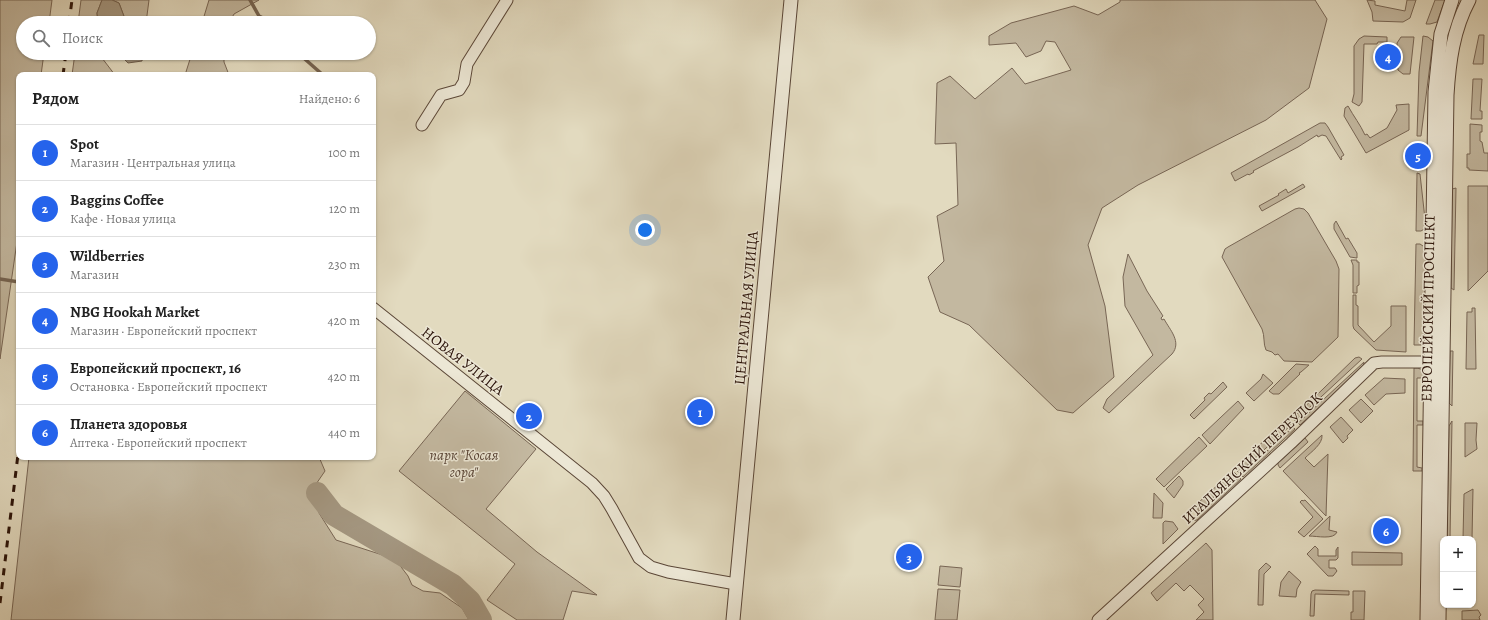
<!DOCTYPE html>
<html lang="ru">
<head>
<meta charset="utf-8">
<style>
	:root { --surface:#fff; --page:#f2f2f2; --text:#222; --muted:#767676; --line:#e0e0e0; --accent:#2563eb }
	body { margin:0; font-family:Alegreya,serif; background:var(--page); color:var(--text) }
	.controls { position:absolute; right:12px; bottom:12px; display:grid; overflow:hidden; border-radius:8px; box-shadow:0 1px 3px #0004 }
	.controls button { width:36px; height:36px; display:grid; place-items:center; padding:0; border:0; border-bottom:1px solid var(--line); background:var(--surface); color:var(--text); font:20px sans-serif }
	.you { position:absolute; left:645px; top:230px; width:14px; height:14px; margin:-10px; border:3px solid #fff; border-radius:50%; background:#1a73e8; box-shadow:0 0 0 6px #1a73e833 }
	.badge { display:grid; place-items:center; width:26px; height:26px; border-radius:50%; background:var(--accent); color:#fff; font-size:13px; font-weight:700 }
	.pin { position:absolute; translate:-50% -50%; border:2px solid #fff; box-shadow:0 1px 4px #0006 }
	.list { margin:0; padding:0; list-style:none }
	h2 { display:flex; justify-content:space-between; align-items:center; height:52px; margin:0; padding:0 16px; font-size:17px }
	h2 small { font-size:13px; font-weight:400; color:var(--muted) }
	.list li { display:grid; grid-template-columns:26px 1fr auto; gap:12px; align-items:center; box-sizing:border-box; height:56px; padding:0 16px; border-top:1px solid var(--line) }
	.list b { display:block; font-size:15px; white-space:nowrap }
	.list p { margin:0; font-size:13px; white-space:nowrap; color:var(--muted) }
	.list em { font-size:13px; font-style:normal; color:var(--muted) }
	.icon { flex:none; width:22px; height:22px; fill:none; stroke:currentColor; stroke-width:2; stroke-linecap:round; stroke-linejoin:round }
	.map { position:relative; flex:none; width:1488px; height:620px; overflow:hidden }
	.search { position:absolute; background:var(--surface); box-shadow:0 1px 3px #0004; left:16px; top:16px; width:360px; height:44px; display:flex; align-items:center; gap:10px; box-sizing:border-box; padding:0 14px; border-radius:22px; color:var(--muted); font-size:15px }
	.panel { position:absolute; background:var(--surface); box-shadow:0 1px 3px #0004; left:16px; top:72px; width:360px; height:388px; border-radius:8px }
	.map>svg:first-child { display:block }
</style>
</head>
<body>
<div class="map">
<svg width="1488" height="620" viewBox="0 0 1488 620">
	<rect width="100%" height="100%" fill="#e2dabf"/>
	<filter id="stains"><feTurbulence type="fractalNoise" baseFrequency=".005" numOctaves="4"/><feColorMatrix values="0 0 0 0 .2 0 0 0 0 .09 0 0 0 0 .02 0 0 0 .5 -.17"/></filter>
	<radialGradient id="worn" r=".72"><stop offset=".6" stop-color="#630" stop-opacity="0"/><stop offset="1" stop-color="#630" stop-opacity=".3"/></radialGradient>
	<g fill="#c3b8a0" stroke="#786655">
		<path d="M0 0H52L49 23H23V53H44L41 75H19V228L0 359Z"/>
		<path d="M81 0H102L97 13 98 23H78Z"/>
		<path d="M112 0H149L146 23H128L125 19 119 3Z"/>
		<path d="M209 0H259L234 14 229 23H202Z"/>
		<path d="M1120 0H1315L1327 19 1309 88 1266 120 1138 185 1102 208 1088 245 1105 306 1114 377 1073 413 1057 410 969 325 940 312 928 277 944 261 937 216 958 205 956 143 935 144 937 83 950 76 975 99 1012 68 1025 84 1071 70 1055 42 1046 41 1041 51 1026 57 1016 43 989 45V36L1011 23 1074 6 1098 15 1120 2Z"/>
		<path d="M1367 0 1375 1V5L1405 11 1407 0H1416L1410 18 1403 22 1373 21 1372 12Z"/>
		<path d="M1435 0H1445L1437 22 1430 24H1426Z"/>
		<path d="M1479 35H1484L1483 64H1473Z"/>
		<path d="M1364 36 1387 37V42H1378L1377 44H1364L1362 102 1359 106 1352 102 1354 94V46L1359 39Z"/>
		<path d="M1423 36 1428 37 1433 41 1421 136H1417L1419 72Z"/>
		<path d="M1401 37H1414L1410 74H1403L1398 70 1397 43Z"/>
		<path d="M75 53H101L102 58 115 75H72Z"/>
		<path d="M192 53H224V62L229 75H185Z"/>
		<path d="M1473 79H1482L1480 111H1482V119H1471Z"/>
		<path d="M1409 104V130L1366 153 1344 116 1345 108 1348 106C1354 117 1360 124 1365 135L1367 134 1370 138 1387 128 1397 110 1396 105Z"/>
		<path d="M1320 123H1325L1328 127 1344 155 1341 157 1342 159 1341 160 1326 136 1322 135 1318 137 1317 135 1298 147 1253 171 1254 172 1249 175 1248 174 1235 181 1231 173Z"/>
		<path d="M1470 124 1482 125V132H1480V141L1482 142 1484 153H1488V171L1469 170V168H1467V154H1470Z"/>
		<path d="M1417 173 1420 174 1426 228 1421 231H1416Z"/>
		<path d="M1303 184 1305 187 1262 211 1259 206 1279 195 1278 194 1286 189 1288 193Z"/>
		<path d="M1468 186H1488V271L1468 291Z"/>
		<path d="M1456 188 1454 290 1451 288 1452 189Z"/>
		<path d="M1299 208 1304 209 1308 213 1336 261 1339 269 1338 337 1312 362 1284 361 1278 354 1275 355 1272 352 1266 350C1263 344 1265 336 1262 329L1222 257 1225 249 1228 247 1295 209Z"/>
		<path d="M1336 221 1346 239 1348 238 1357 253V258L1350 257 1334 229V224Z"/>
		<path d="M1416 244H1420L1426 248 1424 345H1414Z"/>
		<path d="M1128 254 1147 291 1163 316 1161 318 1162 320 1164 319C1170 330 1182 342 1172 354L1109 413 1103 408 1107 399 1153 355 1125 306 1123 277Z"/>
		<path d="M1351 260H1357V262H1359V285L1357 286V293H1353V265Z"/>
		<path d="M1353 295H1356V305L1358 306V325L1374 342 1391 326V306H1406V352L1376 350 1354 329 1353 326Z"/>
		<path d="M1472 308H1475L1476 369H1466L1467 312H1472Z"/>
		<path d="M1450 351H1453L1452 406 1449 403Z"/>
		<path d="M1359 357 1362 359 1295 421 1293 418 1355 358Z"/>
		<path d="M1364 362 1363 367 1300 425 1298 423Z"/>
		<path d="M1296 364 1309 365 1301 372 1299 373 1300 374 1279 394H1273L1269 391Z"/>
		<path d="M1414 368H1418L1424 371V378H1417V421H1423V425H1417V467L1422 468V471H1413Z"/>
		<path d="M1263 374 1273 383 1254 401 1246 393 1261 379Z"/>
		<path d="M1384 378 1405 379V393L1386 394 1374 405 1365 395Z"/>
		<path d="M1223 382 1227 387 1194 419 1190 415 1205 400 1204 398 1209 393 1211 394Z"/>
		<path d="M465 391 536 449 486 509 537 552 597 595 572 591 563 620H517L487 600 515 564 399 471Z"/>
		<path d="M1361 399 1373 411 1361 423 1349 410Z"/>
		<path d="M1238 401 1244 408 1210 444 1202 435Z"/>
		<path d="M1341 417 1353 430 1347 436 1348 438 1343 443 1330 427Z"/>
		<path d="M1286 419 1291 425 1239 473 1235 469 1277 428 1280 430 1283 427 1281 425Z"/>
		<path d="M1452 421 1450 539H1447L1449 426Z"/>
		<path d="M1465 423H1477L1476 440 1477 449 1465 457Z"/>
		<path d="M1293 427 1295 429 1243 477 1241 475Z"/>
		<path d="M1322 435C1323 444 1311 452 1305 458L1314 467 1328 454 1326 516 1283 471Z"/>
		<path d="M1199 437 1207 446 1164 487 1156 479Z"/>
		<path d="M1305 438 1308 442 1280 468 1278 465V463Z"/>
		<path d="M29 457H319L325 471 312 490 319 513 336 540 395 559 408 576 412 585 423 591 440 593 462 608 469 620H11Z"/>
		<path d="M1233 471 1237 475 1198 512V503Z"/>
		<path d="M1179 476 1183 481V485L1174 498 1166 489Z"/>
		<path d="M1239 477 1241 479 1197 520 1191 521Z"/>
		<path d="M1473 489 1472 539H1463L1464 494Z"/>
		<path d="M1154 493 1163 503 1162 518H1153Z"/>
		<path d="M1302 500 1303 501 1305 500 1323 519 1304 537 1298 532 1313 517 1300 502Z"/>
		<path d="M1330 516 1329 530 1337 532C1334 540 1317 536 1309 536Z"/>
		<path d="M1165 521 1173 522 1178 529 1163 544V523Z"/>
		<path d="M1206 543 1212 550 1213 620H1196L1204 612 1198 605 1204 599 1190 585 1184 591 1176 583 1157 601 1151 593Z"/>
		<path d="M1315 546 1318 549V556H1336V550L1338 547V558L1336 560H1329V568H1335L1337 571 1333 576H1328L1307 554Z"/>
		<path d="M1352 552 1402 553V565H1352Z"/>
		<path d="M1266 563 1271 567 1264 574 1263 605H1258L1259 570Z"/>
		<path d="M940 566 962 568 960 587 938 585Z"/>
		<path d="M1289 571 1301 582 1297 589 1296 597 1279 596 1281 582Z"/>
		<path d="M938 589 960 590 957 620H935Z"/>
		<path d="M1315 590 1349 591V595L1315 594 1314 616H1310L1311 594 1312 591Z"/>
		<path d="M1353 591H1365L1364 620H1351V612H1353Z"/>
		<path d="M1478 610 1481 615 1479 617 1480 620H1462V611Z"/>
	</g>
	<g fill="#a49781" stroke="#746351">
		<path d="M102 0H112L119 3 125 19 128 23H98L97 13Z"/>
		<path d="M118 53H143L142 61 128 63Z"/>
	</g>
	<g fill="none" stroke-linecap="round" stroke-linejoin="round">
		<g stroke="#746351" stroke-width="3.5">
			<path d="M250 0 259 16 273 23"/>
			<path d="M298 53 323 75"/>
			<path d="M0 279 19 282"/>
		</g>
		<path stroke="#a49781" stroke-width="22" d="M317 493 334 515 453 585 470 601 481 620"/>
		<defs>
			<g id="minor">
				<path d="M422 125 441 95 459 90 464 82 467 64 507 0"/>
				<path d="M373 308 592 483 604 496 612 509 639 558 651 567 668 572 736 584"/>
				<path d="M1098 620 1291 443 1374 363 1382 362H1439"/>
			</g>
			<g id="tertiary">
				<path d="M733 620 791 0"/>
				<path d="M1427 620 1435 92 1441 34 1452 0"/>
				<path d="M1439 620 1447 95C1449 62 1453 30 1469 0"/>
			</g>
		</defs>
		<use href="#minor" stroke="#5a4637" stroke-width="13"/>
		<use href="#tertiary" stroke="#5a4637" stroke-width="15"/>
		<use href="#minor" stroke="#ece7d5" stroke-width="11"/>
		<use href="#tertiary" stroke="#ece7d5" stroke-width="13"/>
		<g stroke="#2c140a" stroke-width="3" stroke-dasharray="7 7" stroke-linecap="butt">
			<path d="M69 23 72 0"/>
			<path d="M63 75 66 53"/>
			<path d="M0 603 19 446"/>
		</g>
	</g>
	<g text-anchor="middle" dominant-baseline="central" stroke-width="3" stroke-linejoin="round" paint-order="stroke">
		<g font-size="15" fill="#2c140a" stroke="#ece7d5">
			<text transform="translate(746 308) rotate(-85)">ЦЕНТРАЛЬНАЯ УЛИЦА</text>
			<text transform="translate(1428 308) rotate(-89)">ЕВРОПЕЙСКИЙ ПРОСПЕКТ</text>
			<text transform="translate(463 361) rotate(38)">НОВАЯ УЛИЦА</text>
			<text transform="translate(1252 458) rotate(-43)">ИТАЛЬЯНСКИЙ ПЕРЕУЛОК</text>
		</g>
		<g font-size="15" font-style="italic" fill="#594537" stroke="#ece7d5">
			<text x="464" y="455">парк "Косая<tspan x="464" dy="17">гора"</tspan></text>
		</g>
	</g>
	<rect width="100%" height="100%" filter="url(#stains)"/>
	<rect width="100%" height="100%" fill="url(#worn)"/>
</svg>
<div class="controls">
<button>+</button>
<button>−</button>
</div>
<div class="you"></div>
<div class="pin badge" style="left:700px;top:412px">1</div>
<div class="pin badge" style="left:529px;top:416px">2</div>
<div class="pin badge" style="left:909px;top:557px">3</div>
<div class="pin badge" style="left:1388px;top:57px">4</div>
<div class="pin badge" style="left:1418px;top:156px">5</div>
<div class="pin badge" style="left:1386px;top:531px">6</div>
<div class="search"><svg class="icon" aria-label="search" viewBox="0 0 24 24"><circle cx="10" cy="10" r="6"/><path d="M15 15l6 6"/></svg>Поиск</div>
<section class="panel">
<h2>Рядом<small>Найдено: 6</small></h2>
<ul class="list">
<li><span class="badge">1</span><div><b>Spot</b><p>Магазин · Центральная улица</p></div><em>100 m</em></li>
<li><span class="badge">2</span><div><b>Baggins Coffee</b><p>Кафе · Новая улица</p></div><em>120 m</em></li>
<li><span class="badge">3</span><div><b>Wildberries</b><p>Магазин</p></div><em>230 m</em></li>
<li><span class="badge">4</span><div><b>NBG Hookah Market</b><p>Магазин · Европейский проспект</p></div><em>420 m</em></li>
<li><span class="badge">5</span><div><b>Европейский проспект, 16</b><p>Остановка · Европейский проспект</p></div><em>420 m</em></li>
<li><span class="badge">6</span><div><b>Планета здоровья</b><p>Аптека · Европейский проспект</p></div><em>440 m</em></li>
</ul>
</section>
</div>
</body>
</html>
